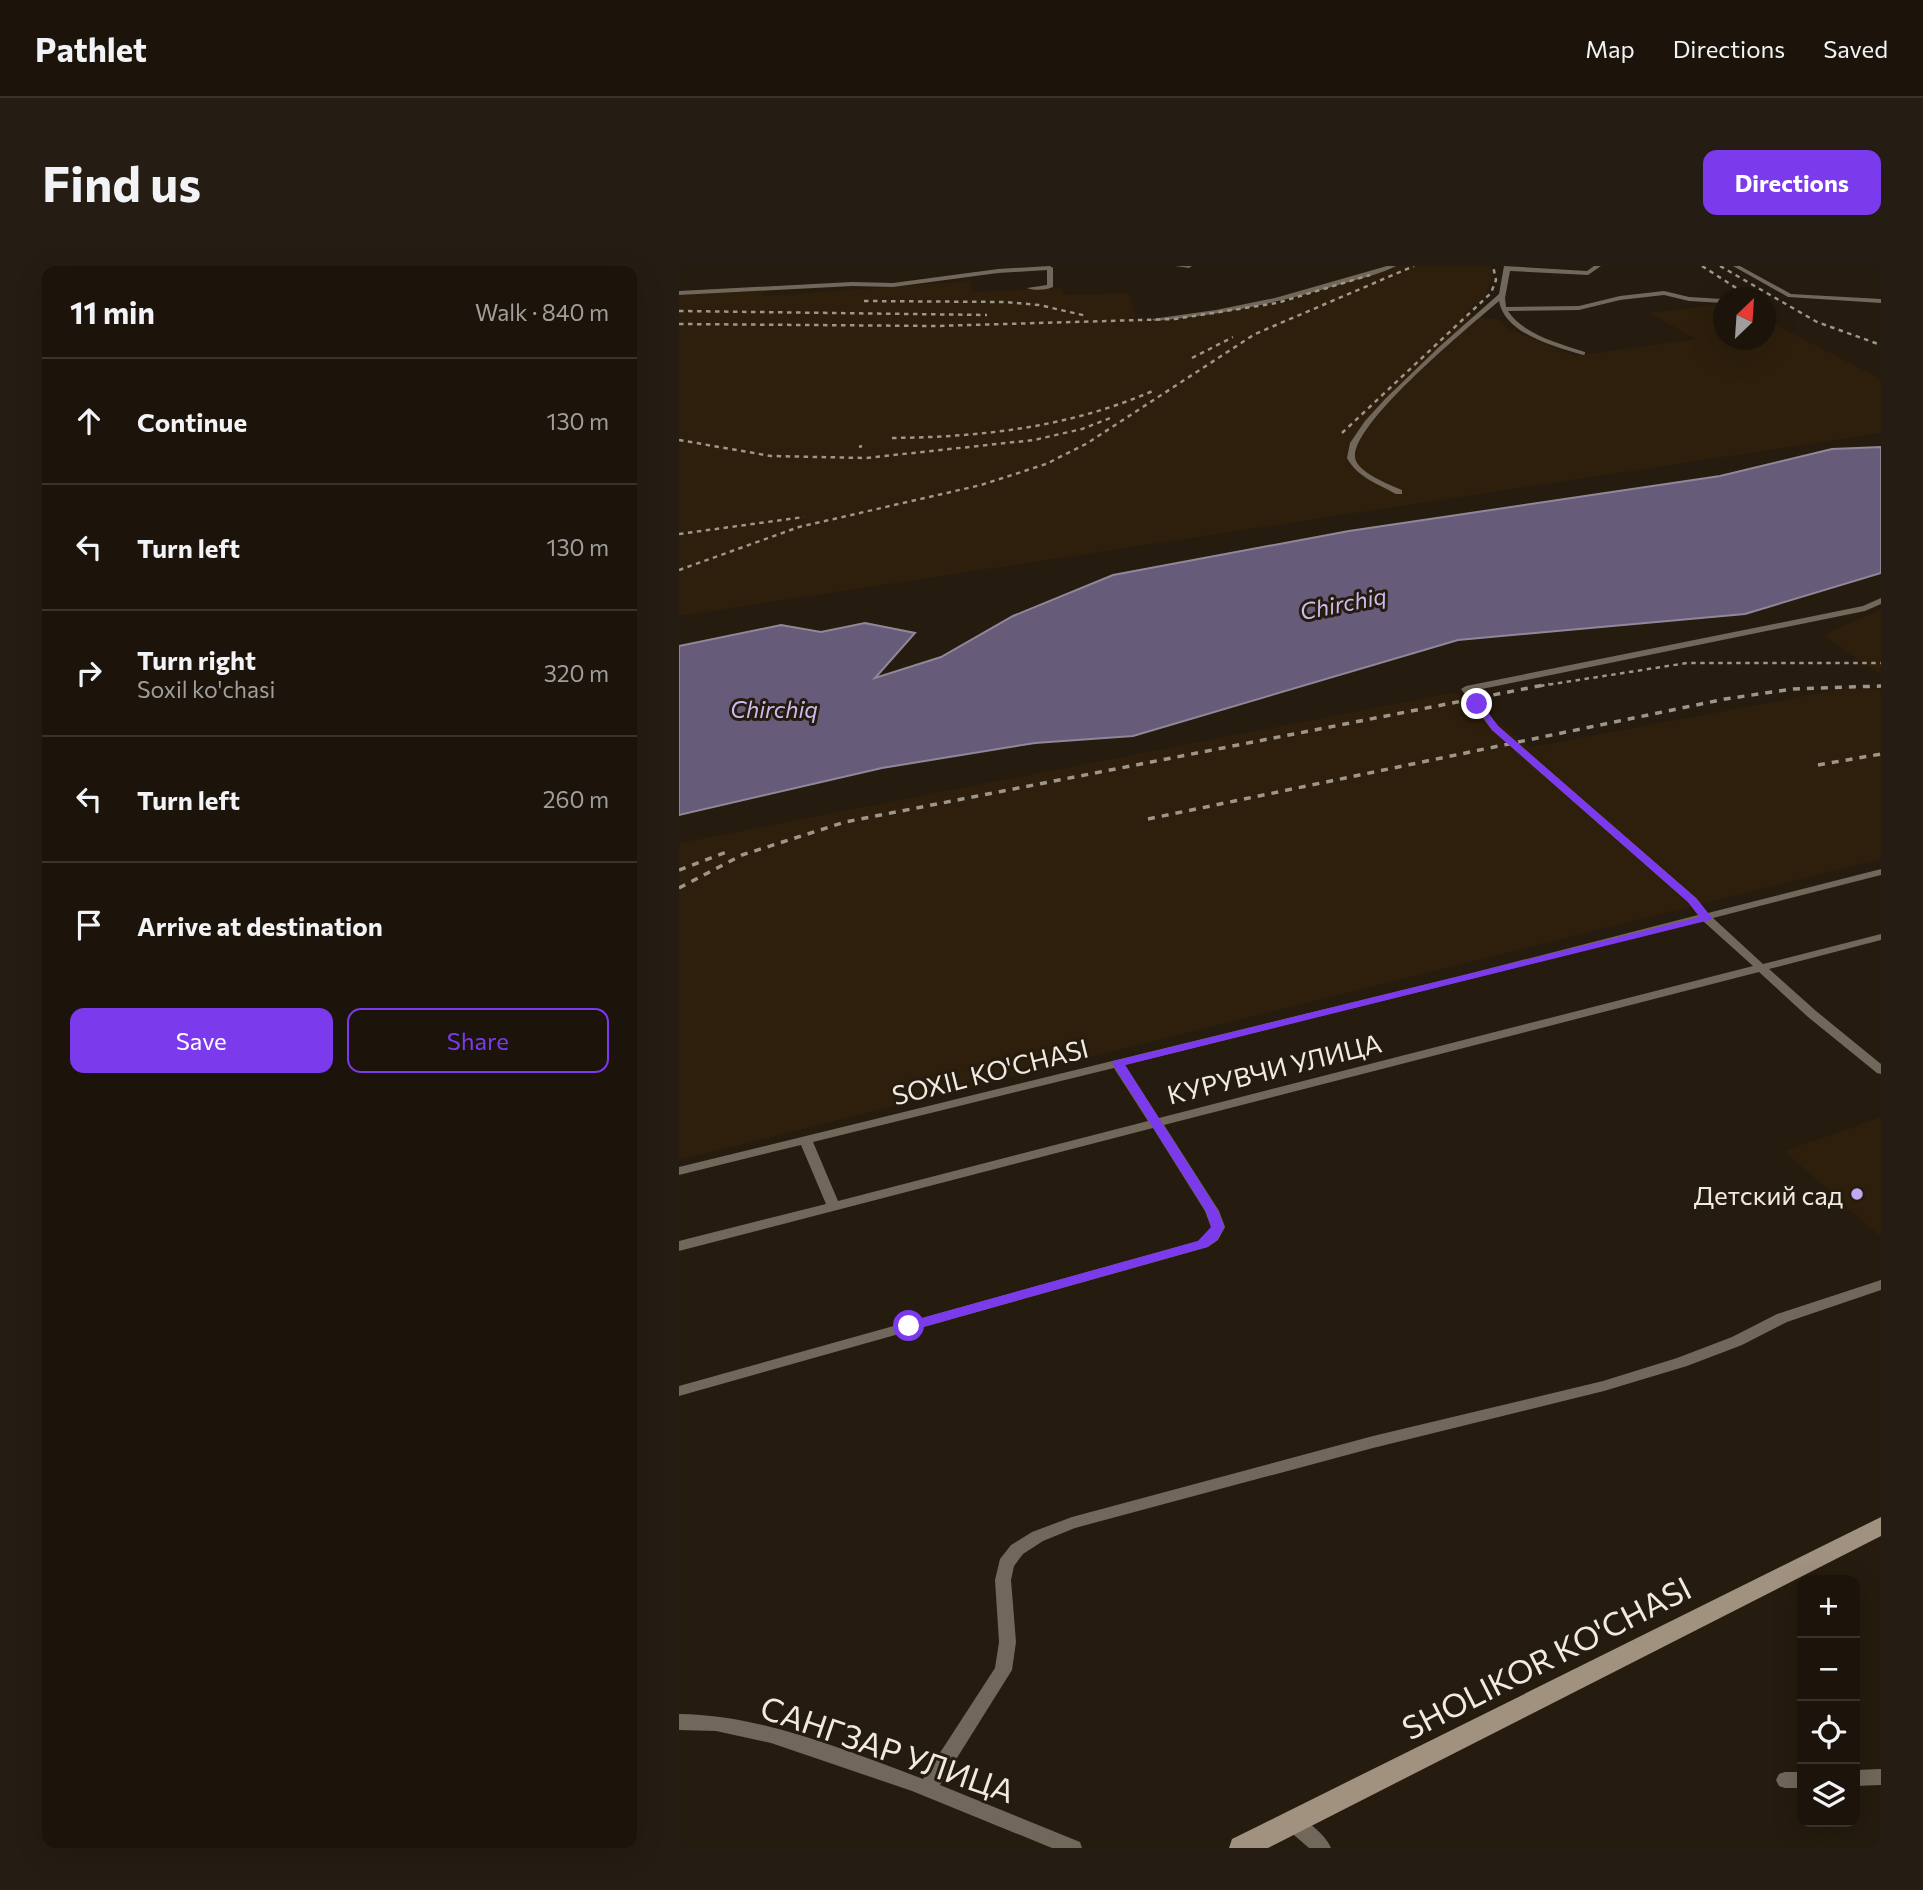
<!DOCTYPE html>
<html lang="en">
<head>
<meta charset="utf-8">
<style>
	:root { --surface:#1c140a; --page:#251d13; --text:#f1f3f6; --muted:#a09e9c; --line:#3a332b; --accent:#7c3aed }
	body { margin:0; font-family:Commissioner,sans-serif; background:var(--page); color:var(--text) }
	.controls { position:absolute; right:21px; bottom:21px; display:grid; overflow:hidden; border-radius:14px; box-shadow:0 7px 28px #0002 }
	.controls button { width:63px; height:63px; display:grid; place-items:center; padding:0; border:0; border-bottom:2px solid var(--line); background:var(--surface); color:var(--text); font:35px sans-serif }
	.compass { position:absolute; left:1034px; top:21px; width:63px; height:63px; border-radius:50%; background:var(--surface); box-shadow:0 7px 28px #0002; rotate:25deg }
	.stop { position:absolute; width:21px; height:21px; margin:-16px; border:5px solid #7c3aed; border-radius:50%; background:#fff }
	.stop.end { background:#7c3aed; border-color:#fff; box-shadow:0 2px 7px #0008 }
	.list { margin:0; padding:0; list-style:none }
	h2 { display:flex; justify-content:space-between; align-items:center; height:91px; margin:0; padding:0 28px; font-size:30px }
	h2 small { font-size:23px; font-weight:400; color:var(--muted) }
	.list li { display:grid; grid-template-columns:46px 1fr auto; gap:21px; align-items:center; box-sizing:border-box; height:126px; padding:0 28px; border-top:2px solid var(--line) }
	.list b { display:block; font-size:26px; white-space:nowrap }
	.list p { margin:0; font-size:23px; white-space:nowrap; color:var(--muted) }
	.list em { font-size:23px; font-style:normal; color:var(--muted) }
	.actions { display:flex; gap:14px; padding:21px 28px }
	.actions a { flex:1; padding:16px 0; border:2px solid var(--accent); border-radius:14px; text-align:center; font-size:24px; color:var(--accent) }
	.actions .main { background:var(--accent); color:#fff }
	.icon { flex:none; width:38px; height:38px; fill:none; stroke:currentColor; stroke-width:2; stroke-linecap:round; stroke-linejoin:round }
	.map { position:relative; flex:none; width:1202px; height:1582px; overflow:hidden; border-radius:14px }
	header { display:flex; align-items:center; gap:42px; box-sizing:border-box; height:98px; padding:0 35px; background:var(--surface); border-bottom:2px solid var(--line) }
	header strong { font-size:33px }
	nav { display:flex; gap:38px; margin-inline-start:auto; font-size:24px }
	.intro { display:flex; align-items:center; justify-content:space-between; box-sizing:border-box; height:168px; padding:0 42px }
	h1 { margin:0; font-size:49px }
	.button { padding:18px 32px; border-radius:14px; background:var(--accent); color:#fff; font-size:24px; font-weight:700 }
	main { display:flex; gap:42px; padding:0 42px }
	aside { flex:1; background:var(--surface); border-radius:14px; box-shadow:0 7px 28px #0002 }
	.map>svg:first-child { display:block }
</style>
</head>
<body>
<header>
<strong>Pathlet</strong>
<nav><a>Map</a><a>Directions</a><a>Saved</a></nav>
</header>
<div class="intro"><h1>Find us</h1><a class="button">Directions</a></div>
<main>
<aside>
<h2>11 min<small>Walk · 840 m</small></h2>
<ul class="list">
<li><svg class="icon" aria-label="ahead" viewBox="0 0 24 24"><path d="M12 20V5M6 11l6-6 6 6"/></svg><div><b>Continue</b></div><em>130 m</em></li>
<li><svg class="icon" aria-label="left" viewBox="0 0 24 24"><path d="M17 20v-9H6M10 6l-5 5 5 5"/></svg><div><b>Turn left</b></div><em>130 m</em></li>
<li><svg class="icon" aria-label="right" viewBox="0 0 24 24"><path d="M7 20v-9h11M14 6l5 5-5 5"/></svg><div><b>Turn right</b><p>Soxil ko'chasi</p></div><em>320 m</em></li>
<li><svg class="icon" aria-label="left" viewBox="0 0 24 24"><path d="M17 20v-9H6M10 6l-5 5 5 5"/></svg><div><b>Turn left</b></div><em>260 m</em></li>
<li><svg class="icon" aria-label="arrive" viewBox="0 0 24 24"><path d="M6 21V4h12l-3 4 3 4H6"/></svg><div><b>Arrive at destination</b></div></li>
</ul>
<div class="actions"><a class="main">Save</a><a>Share</a></div>
</aside>
<div class="map">
<svg width="1202" height="1582" viewBox="0 0 1202 1582">
	<rect width="100%" height="100%" fill="#251b0e"/>
	<g fill="#2d1f0c">
		<path d="M717 0H811L815 8 805 31 784 49 822 54 828 62 895 90 1017 73 970 47 1044 38V74H1086L1087 54 1202 113V167L0 350V29L85 24 84 30 292 15V26L383 22 385 29 449 27 457 53 483 54 581 41 632 29Z"/>
		<path d="M1202 343V409L1144 369Z"/>
		<path d="M1163 423 1202 424V593L0 894V577L777 426 852 481Z"/>
		<path d="M1202 851V971L1105 885Z"/>
	</g>
	<path fill="#665c7a" stroke="#908799" stroke-width="2" d="M1202 181V307L1066 348 779 374 454 470 356 477 203 502 0 549V380L102 359 142 366 186 357 236 367 196 412 262 391 334 350 434 309 670 265 1041 210 1153 183Z"/>
	<g fill="none" stroke-linecap="round" stroke-linejoin="round">
		<g fill="#71675b" fill-rule="evenodd">
			<path d="M371 0 374 2V21C368 24 354 25 348 22L368 19V4L319 7 214 21 173 20 0 29V25L173 16 214 17 319 3Z"/>
			<path d="M496 0H513L510 2Z"/>
			<path d="M708 0H717C702 8 683 12 666 17 604 36 541 49 476 55L473 53 537 44 596 32Z"/>
			<path d="M825 0 908 5 915 0H922L909 9 831 5 826 32 827 41 900 40 941 30 985 25 1010 31 1044 33V37L1010 35 985 29 941 34 900 44 829 45C845 69 880 77 906 86V88L904 89C874 80 826 68 820 35 792 59 673 157 676 191 677 206 711 219 723 224V228H717C699 218 678 211 668 192L671 177 686 155 707 132 760 81 820 28Z"/>
			<path d="M1054 0H1061L1112 28 1202 33V37L1109 31Z"/>
			<path d="M1202 332V338L1186 345 793 425 819 460 1017 632 1029 647 1202 603V609L1034 652 1084 698 1202 668V674L1090 703 1137 745 1202 798V808L1198 807 1129 751 1080 706 485 859 540 945 546 961 539 974 529 981 0 1130V1120L519 975 529 968 532 961 526 945 474 862 0 985V975L147 938 122 879 0 909V901L789 708 1019 649 1009 636 813 464 782 423 787 420 1184 340ZM1024 655 1074 700 480 852 446 799ZM435 802 469 855 159 935 134 876Z"/>
			<path d="M1202 1014V1024L1108 1056 1063 1079 1008 1100 925 1125 694 1182 396 1262 364 1275 344 1288 335 1300 332 1314 337 1376 333 1404 261 1519 401 1576 403 1582H373L233 1525 92 1477 37 1465 0 1464V1448C84 1449 166 1484 244 1513L316 1402 320 1376 316 1314 321 1293 332 1279 353 1266 393 1251 694 1170 924 1115 998 1092 1053 1071 1098 1048Z"/>
			<path d="M1202 1503V1519L1176 1520V1504Z"/>
			<path d="M1106 1506H1123V1522H1106L1100 1520 1097 1514 1100 1508Z"/>
			<path d="M615 1549C628 1553 647 1570 652 1582H630L608 1563 606 1557 608 1551Z"/>
		</g>
		<path fill="#a1917f" fill-rule="evenodd" d="M1202 1251V1270L589 1582H550L553 1573Z"/>
		<g stroke="#9e968b" stroke-width="2.5" stroke-dasharray="4.5 4.5" stroke-linecap="butt">
			<path d="M1023 0 1062 25"/>
			<path d="M1041 0 1138 56 1202 79"/>
			<path d="M185 35 326 36 360 39 408 50"/>
			<path d="M0 45 308 49"/>
			<path d="M0 58 257 60 496 53 598 37 691 9"/>
			<path d="M513 92 554 71"/>
			<path d="M663 167 812 27 817 14 814 0"/>
			<path d="M213 172C304 171 392 161 476 124"/>
			<path d="M0 174 92 190 187 192 355 174 403 163 434 151"/>
			<path d="M180 181 183 180"/>
			<path d="M0 268 125 251"/>
			<path d="M0 304 120 261 302 219 367 198 407 178 576 68 735 0"/>
			<path d="M861 420 1008 397H1202"/>
		</g>
		<g stroke="#9e968b" stroke-width="3.5" stroke-dasharray="7 7" stroke-linecap="butt">
			<path d="M1139 499 1202 488"/>
			<path d="M469 553 1046 433 1114 423 1202 420"/>
			<path d="M0 604 50 585"/>
			<path d="M0 622 63 589 166 556 870 418"/>
		</g>
	</g>
	<path fill="#7c3aed" d="M795 436H801L819 460 1017 632 1033 652 1031 654 446 799 539 945 545 961 538 974 528 981 230 1065 225 1064V1057L519 975 532 961 527 945 433 797 435 795 1021 651 1009 636 813 464Z"/>
	<circle fill="#c2a8f3" stroke="#251b0e" stroke-width="2.5" cx="1178" cy="928" r="7"/>
	<g text-anchor="middle" dominant-baseline="central" stroke-width="6" stroke-linejoin="round" paint-order="stroke">
		<g font-size="23" font-style="italic" fill="#ccbaf0" stroke="#251b0e">
			<text transform="translate(664 337) rotate(-11)">Chirchiq</text>
			<text x="95" y="443">Chirchiq</text>
		</g>
		<g font-size="26" fill="#f1eae1" stroke="#251b0e">
			<text transform="translate(595 802) rotate(-14)">КУРУВЧИ УЛИЦА</text>
			<text transform="translate(311 805) rotate(-14)">SOXIL KO'CHASI</text>
		</g>
		<g font-size="26" fill="#f1eae1" stroke="#251b0e" text-anchor="end">
			<text x="1164" y="928">Детский сад</text>
		</g>
		<g font-size="32" fill="#f1eae1" stroke="#251b0e">
			<text transform="translate(867 1391) rotate(-27)">SHOLIKOR KO'CHASI</text>
			<text transform="translate(209 1482) rotate(19)">САНГЗАР УЛИЦА</text>
		</g>
	</g>
</svg>
<div class="controls">
<button>+</button>
<button>−</button>
<button><svg class="icon" aria-label="locate" viewBox="0 0 24 24"><circle cx="12" cy="12" r="6"/><path d="M12 2v4M12 18v4M2 12h4M18 12h4"/></svg></button>
<button><svg class="icon" aria-label="layers" viewBox="0 0 24 24"><path d="M12 4l9 5-9 5-9-5zM3 14l9 5 9-5"/></svg></button>
</div>
<svg class="compass" viewBox="-18 -18 36 36"><path d="M0-13l5 13h-10z" fill="#e53935"/><path d="M0 13l5-13h-10z" fill="#a09e9c"/></svg>
<div class="stop" style="left:230px;top:1060px"></div>
<div class="stop end" style="left:798px;top:438px"></div>
</div>
</main>
</body>
</html>
